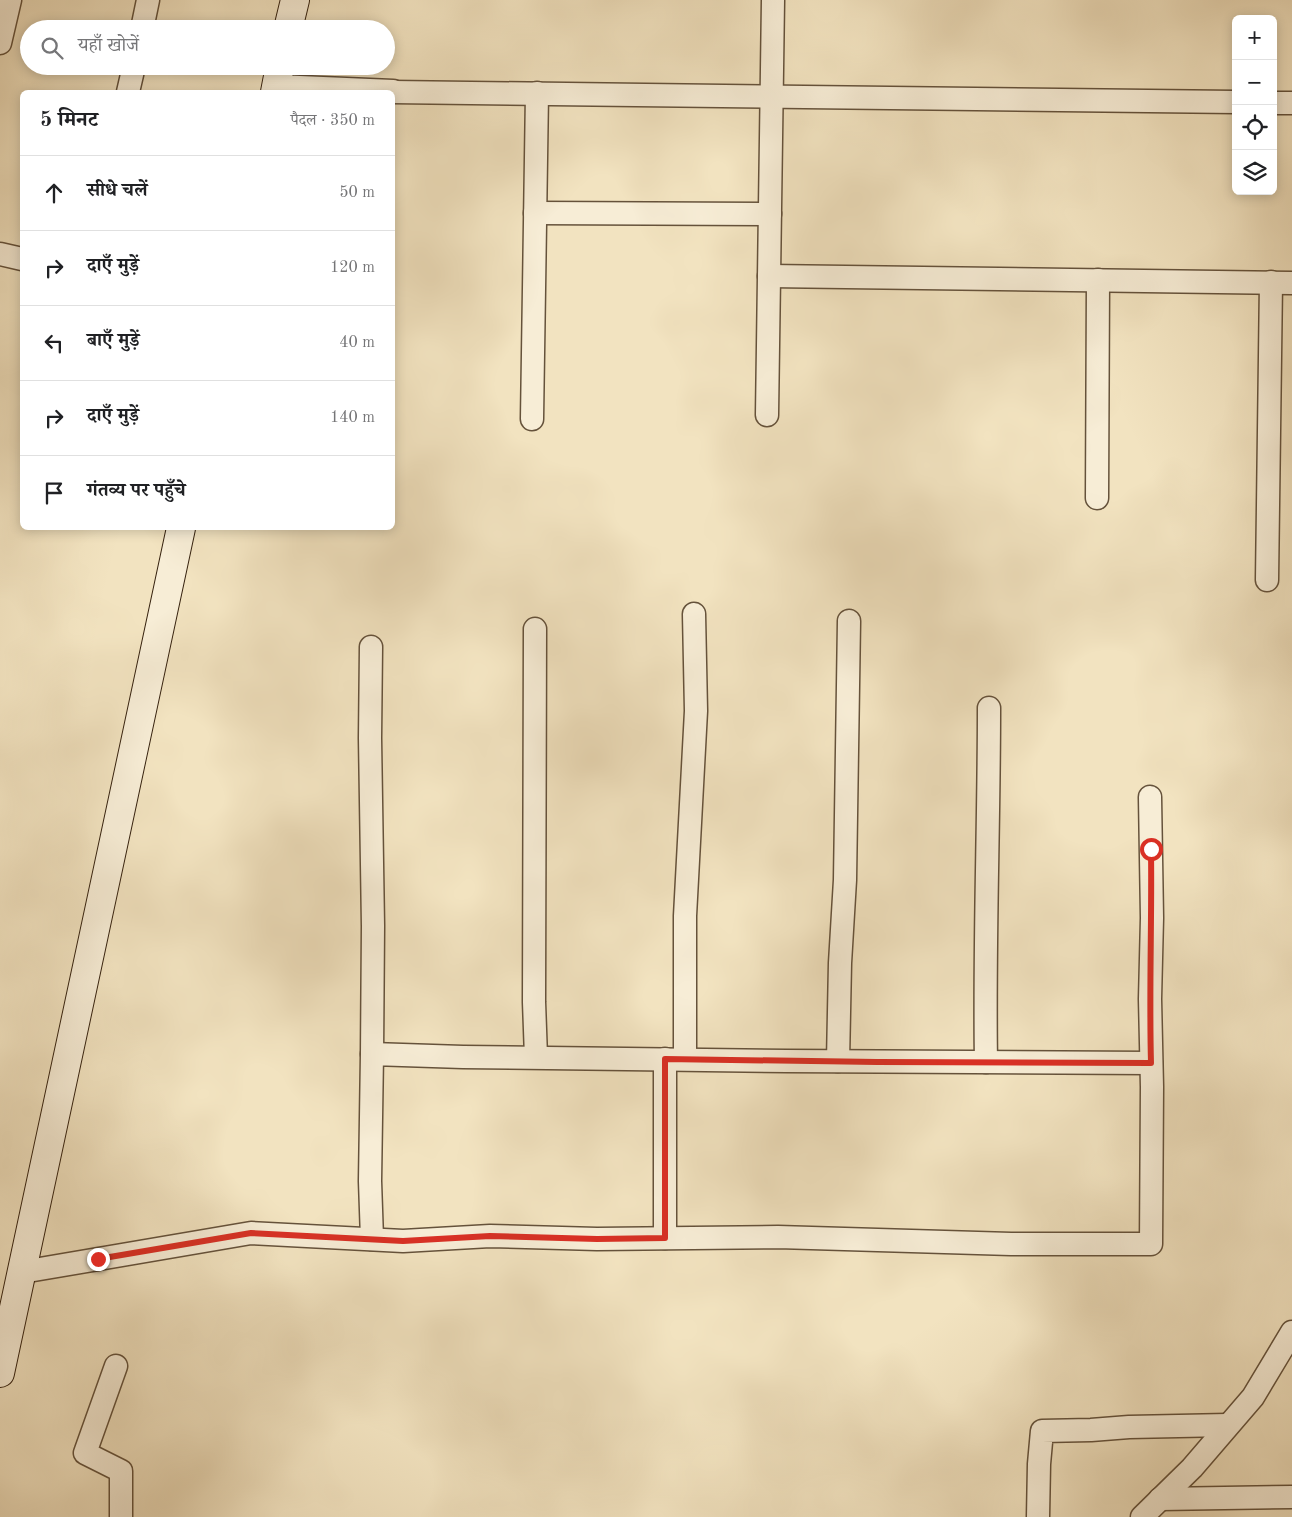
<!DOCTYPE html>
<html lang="hi">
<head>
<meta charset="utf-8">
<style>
	:root { --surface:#fff; --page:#f2f2f2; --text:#202124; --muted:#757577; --line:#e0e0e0 }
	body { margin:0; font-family:"Old Standard TT","Noto Serif Devanagari",serif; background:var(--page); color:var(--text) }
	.controls { position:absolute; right:15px; top:15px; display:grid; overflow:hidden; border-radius:8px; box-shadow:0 2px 12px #0003 }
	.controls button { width:45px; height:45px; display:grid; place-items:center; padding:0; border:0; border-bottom:1px solid var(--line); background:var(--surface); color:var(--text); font:25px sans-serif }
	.stop { position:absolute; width:15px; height:15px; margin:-11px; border:4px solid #d93025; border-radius:50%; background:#fff }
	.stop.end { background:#d93025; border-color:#fff; box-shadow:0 1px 5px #0008 }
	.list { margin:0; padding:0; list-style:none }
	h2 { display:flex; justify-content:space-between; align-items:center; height:65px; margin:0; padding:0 20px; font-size:21px }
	h2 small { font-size:16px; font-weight:400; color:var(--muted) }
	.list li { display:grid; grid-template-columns:32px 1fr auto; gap:15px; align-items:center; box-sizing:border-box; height:75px; padding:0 20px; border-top:1px solid var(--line) }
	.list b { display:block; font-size:19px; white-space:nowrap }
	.list em { font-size:16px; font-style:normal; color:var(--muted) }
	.icon { flex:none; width:28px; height:28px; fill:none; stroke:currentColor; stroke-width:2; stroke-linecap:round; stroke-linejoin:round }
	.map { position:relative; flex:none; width:1292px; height:1517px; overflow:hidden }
	.search { position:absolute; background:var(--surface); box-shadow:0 2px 12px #0003; left:20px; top:20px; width:375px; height:55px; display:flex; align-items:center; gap:12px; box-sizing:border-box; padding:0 18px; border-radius:28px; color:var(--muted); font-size:19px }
	.panel { position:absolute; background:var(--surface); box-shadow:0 2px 12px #0003; left:20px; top:90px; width:375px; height:440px; border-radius:8px }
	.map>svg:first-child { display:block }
</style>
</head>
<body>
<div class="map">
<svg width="1292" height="1517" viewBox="0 0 1292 1517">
	<rect width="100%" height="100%" fill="#f2e3c0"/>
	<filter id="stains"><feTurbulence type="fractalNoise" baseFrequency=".004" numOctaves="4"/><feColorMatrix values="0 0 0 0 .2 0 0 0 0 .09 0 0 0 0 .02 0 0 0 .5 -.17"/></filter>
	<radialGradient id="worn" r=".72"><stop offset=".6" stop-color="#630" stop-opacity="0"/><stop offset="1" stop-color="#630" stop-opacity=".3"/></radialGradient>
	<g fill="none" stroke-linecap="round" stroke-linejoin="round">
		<defs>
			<g id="minor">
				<path d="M142 29 148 0"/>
				<path d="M0 43 10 0"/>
				<path d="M276 86 393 91"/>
				<path d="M128 92 134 66"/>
				<path d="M392 92 1236 102"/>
				<path d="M1273 103H1292"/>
				<path d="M535 213 770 214"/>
				<path d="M0 254 22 259"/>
				<path d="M769 276 1292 283"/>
				<path d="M767 415 773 0"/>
				<path d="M532 419 537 93"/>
				<path d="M1097 498 1098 280"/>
				<path d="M1267 580 1271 282"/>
				<path d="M535 629 534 1002 536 1057"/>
				<path d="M371 647 370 738 373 926 372 1054"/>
				<path d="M665 1059V1238"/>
				<path d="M685 1059V916L696 711 694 614"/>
				<path d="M838 1061 840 963 845 880 849 621"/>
				<path d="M986 1062C984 944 989 826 989 708"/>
				<path d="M372 1239 370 1181 372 1054 463 1057 787 1061 1151 1063"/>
				<path d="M22 1272 251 1233 403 1241 490 1236 597 1239 778 1237 1011 1244H1151L1152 1087 1150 999 1152 918 1150 797"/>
				<path d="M116 1366 85 1453 121 1471V1517"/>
				<path d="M1160 1499 1292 1497"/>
				<path d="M1038 1517 1039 1464 1042 1431 1091 1430 1129 1427 1228 1425"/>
				<path d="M1142 1517 1192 1468 1253 1397 1292 1332"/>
			</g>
			<g id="secondary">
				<path d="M288 29 295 0"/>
				<path d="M275 92 280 66"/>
				<path d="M0 1373 181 528"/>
			</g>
		</defs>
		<use href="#minor" stroke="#65523b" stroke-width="25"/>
		<use href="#secondary" stroke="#36220f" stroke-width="30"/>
		<use href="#minor" stroke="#f7edd6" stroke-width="22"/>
		<use href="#secondary" stroke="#f7edd6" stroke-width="28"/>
	</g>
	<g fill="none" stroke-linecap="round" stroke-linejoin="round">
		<path stroke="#d93025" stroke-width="6" d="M98 1259 251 1233 403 1241 490 1236 597 1239 665 1238V1059L877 1062 1151 1063C1149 991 1152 920 1151 849"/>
	</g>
	<rect width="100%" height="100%" filter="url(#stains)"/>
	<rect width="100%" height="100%" fill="url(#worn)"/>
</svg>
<div class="controls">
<button>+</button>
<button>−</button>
<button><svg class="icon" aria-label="locate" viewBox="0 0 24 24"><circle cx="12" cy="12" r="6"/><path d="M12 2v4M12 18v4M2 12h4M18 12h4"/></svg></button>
<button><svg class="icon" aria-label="layers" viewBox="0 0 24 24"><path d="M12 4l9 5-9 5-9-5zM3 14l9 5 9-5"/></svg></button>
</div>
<div class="stop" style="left:1151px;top:849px"></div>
<div class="stop end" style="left:98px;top:1259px"></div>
<div class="search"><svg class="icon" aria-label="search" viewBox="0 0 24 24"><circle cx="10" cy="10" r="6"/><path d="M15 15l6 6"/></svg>यहाँ खोजें</div>
<section class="panel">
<h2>5 मिनट<small>पैदल · 350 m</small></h2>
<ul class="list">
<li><svg class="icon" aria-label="ahead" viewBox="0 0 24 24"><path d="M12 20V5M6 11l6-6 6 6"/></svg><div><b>सीधे चलें</b></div><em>50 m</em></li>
<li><svg class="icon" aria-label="right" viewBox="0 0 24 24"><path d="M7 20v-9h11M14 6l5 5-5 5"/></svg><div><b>दाएँ मुड़ें</b></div><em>120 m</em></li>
<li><svg class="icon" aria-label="left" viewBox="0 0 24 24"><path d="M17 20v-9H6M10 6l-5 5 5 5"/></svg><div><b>बाएँ मुड़ें</b></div><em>40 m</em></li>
<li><svg class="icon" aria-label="right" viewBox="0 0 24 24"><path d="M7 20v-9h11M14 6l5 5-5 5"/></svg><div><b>दाएँ मुड़ें</b></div><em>140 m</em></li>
<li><svg class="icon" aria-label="arrive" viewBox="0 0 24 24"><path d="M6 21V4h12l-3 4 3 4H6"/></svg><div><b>गंतव्य पर पहुँचे</b></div></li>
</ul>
</section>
</div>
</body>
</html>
